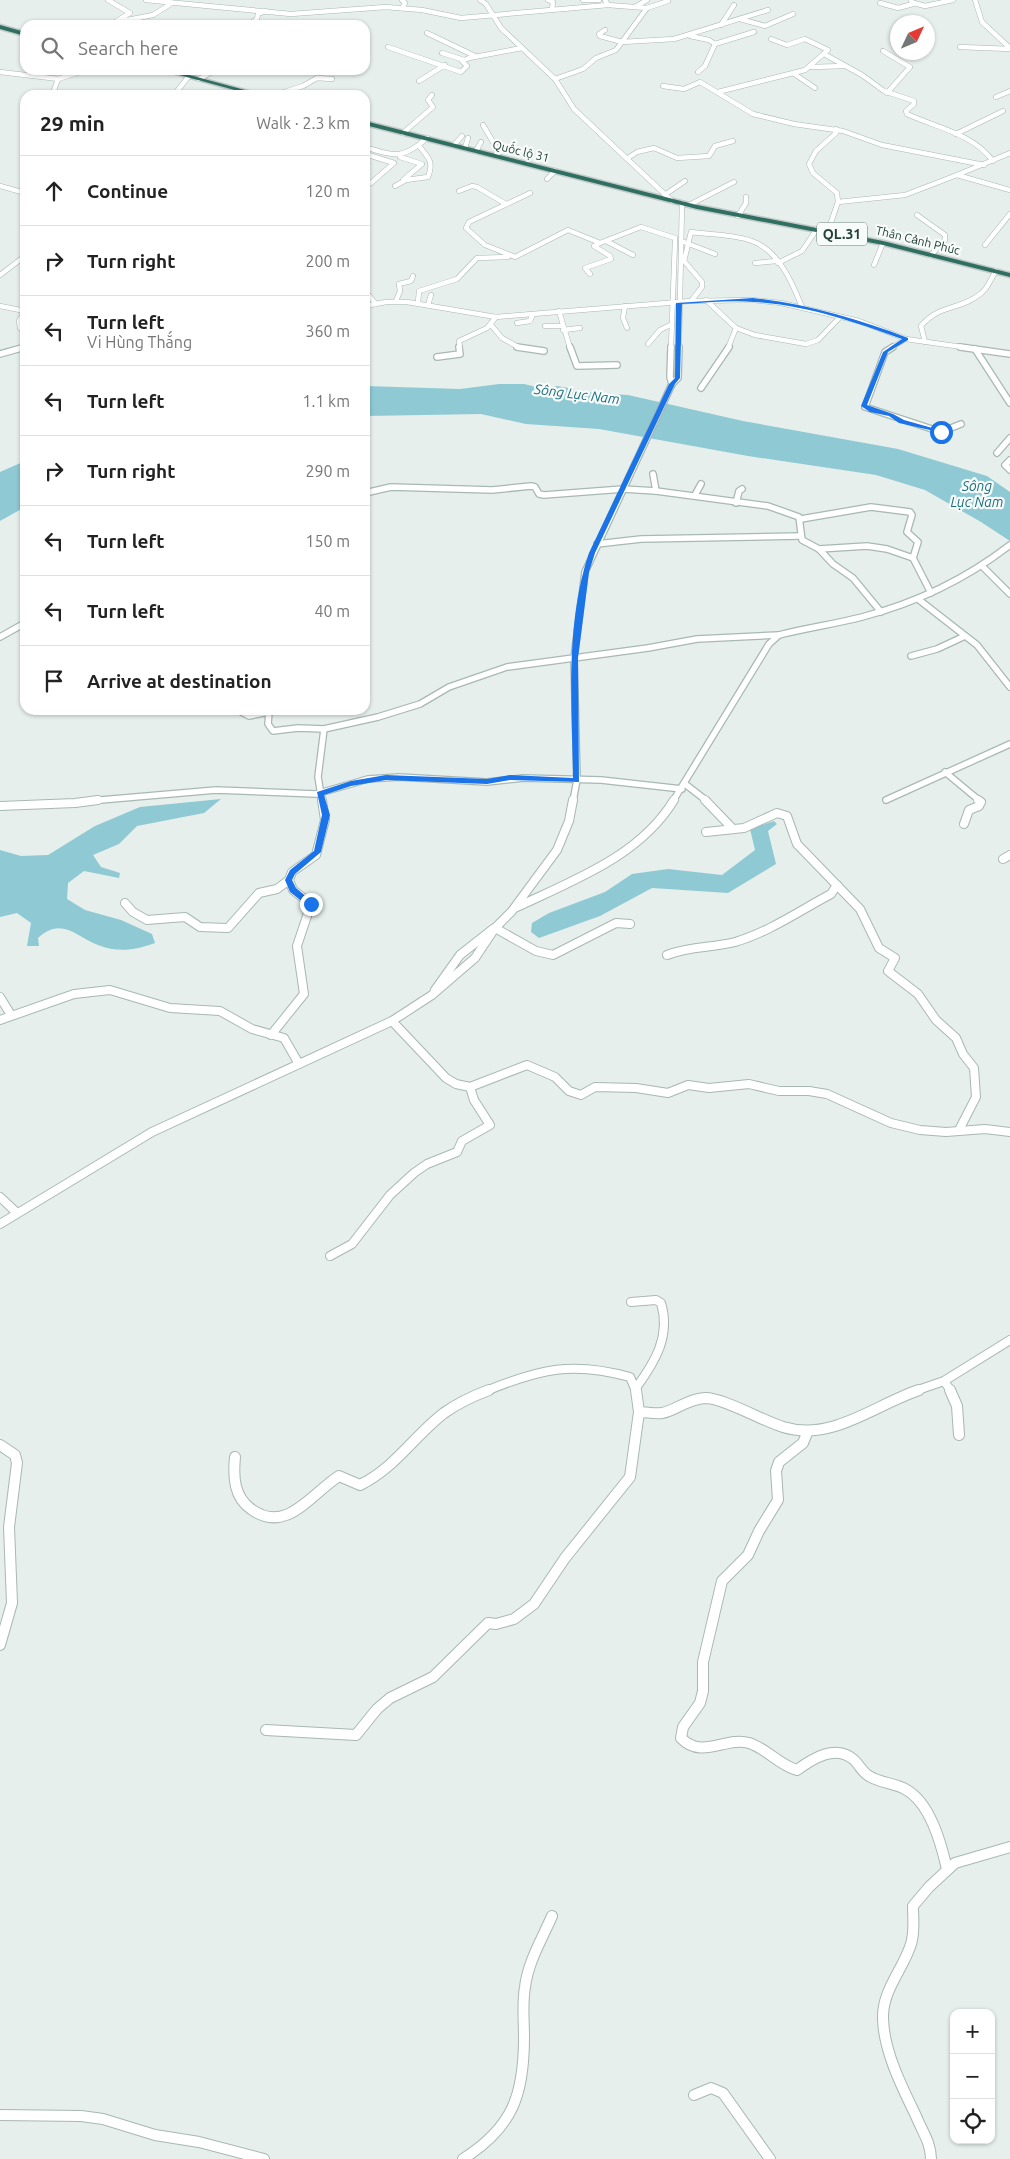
<!DOCTYPE html>
<html lang="en">
<head>
<meta charset="utf-8">
<style>
	:root { --surface:#fff; --page:#f6f6f6; --text:#222; --muted:#767676; --line:#e0e0e0 }
	body { margin:0; font-family:Ubuntu,sans-serif; background:var(--page); color:var(--text) }
	.controls { position:absolute; right:15px; bottom:15px; display:grid; overflow:hidden; border-radius:10px; box-shadow:0 1px 4px #0004 }
	.controls button { width:45px; height:45px; display:grid; place-items:center; padding:0; border:0; border-bottom:1px solid var(--line); background:var(--surface); color:var(--text); font:25px sans-serif }
	.compass { position:absolute; left:890px; top:15px; width:45px; height:45px; border-radius:50%; background:var(--surface); box-shadow:0 1px 4px #0004; rotate:46deg }
	.stop { position:absolute; width:15px; height:15px; margin:-11px; border:4px solid #1a73e8; border-radius:50%; background:#fff }
	.stop.end { background:#1a73e8; border-color:#fff; box-shadow:0 1px 5px #0008 }
	.list { margin:0; padding:0; list-style:none }
	h2 { display:flex; justify-content:space-between; align-items:center; height:65px; margin:0; padding:0 20px; font-size:21px }
	h2 small { font-size:16px; font-weight:400; color:var(--muted) }
	.list li { display:grid; grid-template-columns:32px 1fr auto; gap:15px; align-items:center; box-sizing:border-box; height:70px; padding:0 20px; border-top:1px solid var(--line) }
	.list b { display:block; font-size:19px; white-space:nowrap }
	.list p { margin:0; font-size:16px; white-space:nowrap; color:var(--muted) }
	.list em { font-size:16px; font-style:normal; color:var(--muted) }
	.icon { flex:none; width:28px; height:28px; fill:none; stroke:currentColor; stroke-width:2; stroke-linecap:round; stroke-linejoin:round }
	.map { position:relative; flex:none; width:1010px; height:2159px; overflow:hidden }
	.search { position:absolute; background:var(--surface); box-shadow:0 1px 4px #0004; left:20px; top:20px; width:350px; height:55px; display:flex; align-items:center; gap:12px; box-sizing:border-box; padding:0 18px; border-radius:15px; color:var(--muted); font-size:19px }
	.panel { position:absolute; background:var(--surface); box-shadow:0 1px 4px #0004; left:20px; top:90px; width:350px; height:625px; border-radius:15px }
	.map>svg:first-child { display:block }
</style>
</head>
<body>
<div class="map">
<svg width="1010" height="2159" viewBox="0 0 1010 2159">
	<rect width="100%" height="100%" fill="#e6efeb"/>
	<g fill="#8ec9d4">
		<path d="M499 384H524L545 389 557 386 596 393 628 395 743 421 898 449 987 476 1010 492V541L981 522 925 490 876 475 748 456 599 429 526 424 481 414 365 416V386L460 389Z"/>
		<path d="M25 461V507L0 521V472Z"/>
		<path d="M221 799 204 813 137 826 119 844 93 855 101 867 120 873 119 878 84 871 68 883 67 899 85 910 121 920 152 934 155 943C135 950 119 953 98 945 76 937 62 916 38 938L39 946H27L31 923 17 913 0 917V850L21 856 48 855 95 826 140 807Z"/>
		<path d="M774 821 777 824 768 831 776 864 728 893 652 888 600 916 539 938 531 932 532 923 549 913 605 892 632 874 668 869 722 875 755 850 750 829Z"/>
	</g>
	<g fill="none" stroke-linecap="round" stroke-linejoin="round">
		<defs>
			<g id="minor-far3">
				<path d="M108 0 130 13 110 25"/>
				<path d="M146 0 291 14 386 7 422 10 461 18 608 5 605 0"/>
				<path d="M402 0 405 3 402 8"/>
				<path d="M480 0 486 4 501 28 555 79 574 109 672 201"/>
				<path d="M548 0 553 2 552 10"/>
				<path d="M583 0H599"/>
				<path d="M975 0 982 22 1010 48"/>
				<path d="M880 3 898 8 913 4 911 0"/>
				<path d="M914 3 925 6 953 0"/>
				<path d="M608 5 647 8"/>
				<path d="M635 7 647 0"/>
				<path d="M740 19 765 26 793 14"/>
				<path d="M117 22 153 15 172 3"/>
				<path d="M248 25 257 19 258 14 266 11"/>
				<path d="M721 25 734 5"/>
				<path d="M605 30 599 34 600 36 622 42 674 39 768 10"/>
				<path d="M427 33 475 56"/>
				<path d="M690 36 709 40 715 44 705 66 698 72"/>
				<path d="M715 44 754 32"/>
				<path d="M388 47 461 72 467 66 462 61 469 58 522 48"/>
				<path d="M960 47 1010 49"/>
				<path d="M883 51 910 67 887 93"/>
				<path d="M442 53 464 60"/>
				<path d="M824 54 862 75 884 91 914 101V104L906 111 907 114C937 128 972 133 993 161"/>
				<path d="M811 67 845 66"/>
				<path d="M0 72 59 79"/>
				<path d="M793 73 815 88"/>
				<path d="M199 79 215 70"/>
				<path d="M555 79 583 69 596 58 616 50 647 8 668 1"/>
				<path d="M419 81 445 65"/>
				<path d="M663 86 684 89 700 82 753 114 794 124 843 131 882 145 984 165"/>
				<path d="M718 92 805 70 828 50 805 39 787 45 771 39"/>
				<path d="M57 95 53 93 58 79 86 70"/>
				<path d="M174 95 189 76"/>
				<path d="M275 95 303 86 317 78 332 79"/>
				<path d="M996 97 1010 91"/>
				<path d="M483 125 496 147 497 156"/>
				<path d="M403 133 433 107 428 100 432 95"/>
				<path d="M956 134 1003 111"/>
				<path d="M454 145 462 136"/>
				<path d="M365 147C395 156 402 160 427 138"/>
				<path d="M465 148 468 138"/>
				<path d="M476 151 481 142"/>
				<path d="M1010 153 957 175 1010 190"/>
				<path d="M365 154 394 163 371 183"/>
				<path d="M400 157 422 164 403 180"/>
				<path d="M628 158 637 152 654 148 677 158 709 156 715 146 733 141"/>
				<path d="M547 179 555 171"/>
				<path d="M0 186 25 193"/>
				<path d="M395 186 406 180 428 177C434 162 429 158 419 146"/>
				<path d="M459 191 472 186 477 187 506 204"/>
				<path d="M530 193 469 222 466 228 485 245 515 257 568 230 600 243 641 227 675 238"/>
				<path d="M666 194 685 181"/>
				<path d="M838 202 905 195 957 175"/>
				<path d="M689 205 734 182"/>
				<path d="M917 215 945 235V240L931 255"/>
				<path d="M738 216 746 203V197"/>
				<path d="M828 231 838 202 837 193 813 173 809 164 816 151 836 133V129"/>
				<path d="M606 241 633 255"/>
				<path d="M684 242 715 254"/>
				<path d="M985 245 1010 214"/>
				<path d="M755 263 777 261"/>
				<path d="M778 263 802 251 817 229"/>
				<path d="M874 265 883 243"/>
				<path d="M590 274 585 268 611 259 610 256 594 246 600 243"/>
				<path d="M0 275 25 256"/>
				<path d="M365 291 376 304"/>
				<path d="M706 300 736 328 755 335 806 344 818 340 840 317"/>
				<path d="M396 301 400 291 399 284 411 281 413 276"/>
				<path d="M691 301 753 300 781 303 859 321 906 339 969 348"/>
				<path d="M418 303 419 291 457 279 477 258 508 257"/>
				<path d="M428 305 431 295"/>
				<path d="M0 306 25 311"/>
				<path d="M365 306 386 302H407L496 317 691 301 702 287V282L684 261 691 232C711 235 733 234 752 241 779 251 792 282 802 307"/>
				<path d="M625 306 623 318 627 328"/>
				<path d="M25 311 19 321 20 328 25 332"/>
				<path d="M559 311 570 348"/>
				<path d="M517 323 530 321 533 314"/>
				<path d="M491 325 502 338 520 348"/>
				<path d="M545 326H563"/>
				<path d="M563 330 580 328"/>
				<path d="M925 342 921 326C939 304 961 310 980 294 988 289 991 278 996 271"/>
				<path d="M648 344 660 330 672 324"/>
				<path d="M21 348 25 347"/>
				<path d="M460 348 459 341 487 328 496 317"/>
				<path d="M671 348 675 241"/>
				<path d="M679 348 682 203"/>
				<path d="M728 348 736 328"/>
				<path d="M891 348 906 339"/>
			</g>
			<g id="minor-far2">
				<path d="M517 347 544 351"/>
				<path d="M570 347 577 366 617 365"/>
				<path d="M671 347 670 377 672 384"/>
				<path d="M893 347 885 352 865 407 941 432 961 424"/>
				<path d="M960 347 1010 354"/>
				<path d="M975 349 1010 403"/>
				<path d="M0 354 25 347"/>
				<path d="M437 357 460 354 459 347"/>
				<path d="M701 388 729 347"/>
				<path d="M997 453 1010 438"/>
				<path d="M1010 460 1005 465 1010 470"/>
				<path d="M653 474 656 491"/>
				<path d="M365 493 391 487 492 490 531 486 535 487 539 494 544 495 623 489 656 491 768 506 799 517 802 540 819 549 833 564 853 578 881 612"/>
				<path d="M695 495 701 484"/>
				<path d="M736 503 739 491 742 489"/>
				<path d="M801 519 871 507 910 512 912 515 907 532 918 542 913 558 931 593"/>
				<path d="M597 544 641 539 801 536"/>
				<path d="M819 549 867 546 887 549 913 558"/>
				<path d="M982 566 1010 594"/>
				<path d="M918 599 977 645 1010 687"/>
				<path d="M0 637 25 623"/>
				<path d="M911 656 937 649 965 636"/>
				<path d="M238 710 249 716 269 712 268 724 273 731 298 728 324 729 378 717 420 704 449 687 507 667 648 648 697 639 779 635"/>
				<path d="M945 772 980 801"/>
				<path d="M685 784 707 801"/>
				<path d="M886 800 1010 744"/>
				<path d="M89 801 216 790 316 794 368 779 399 777 487 782 523 778 601 780 682 789"/>
				<path d="M322 801 318 777 324 729"/>
				<path d="M573 801 577 780 574 658 585 572 672 384 678 378 679 347"/>
				<path d="M673 801 769 644 779 635C806 628 835 624 862 617 916 603 966 579 1010 545"/>
			</g>
			<g id="minor-far1">
				<path d="M705 800 733 829"/>
				<path d="M0 806 75 803 98 800"/>
				<path d="M964 824 969 810 979 806 981 802 978 800"/>
				<path d="M706 832 744 828 777 813 787 816 797 844 860 909 879 948 895 958 888 971 918 994 936 1020 956 1038 963 1054 974 1068 976 1097 959 1130"/>
				<path d="M1003 859 1010 855"/>
				<path d="M125 903 133 912 147 920 185 917 200 927 228 928 259 893 277 889 289 880"/>
				<path d="M517 907C574 880 640 856 674 800"/>
				<path d="M495 928 536 951 553 955 616 923 630 924"/>
				<path d="M667 955C689 946 712 948 735 942 769 932 799 911 831 894L837 885"/>
				<path d="M435 990 460 955 493 929"/>
				<path d="M0 997 11 1015"/>
				<path d="M0 1020 74 994 110 990 170 1008 220 1011 252 1029 284 1038 299 1064"/>
				<path d="M271 1035 304 994 297 946 311 904 293 890 289 880 292 872 316 855 325 820 322 800"/>
				<path d="M470 1087 527 1065 555 1077 569 1091 581 1095 595 1087 636 1088 668 1093 688 1085 709 1088 749 1084 779 1091H809L827 1094 891 1123 920 1130 946 1132 985 1129 1010 1132"/>
				<path d="M0 1197 17 1213"/>
				<path d="M0 1224 152 1132 392 1021 432 995 475 958 495 928 512 911 557 850 569 821 573 800"/>
				<path d="M330 1256 352 1244 390 1195 414 1173 427 1164 457 1152 462 1141 490 1125 474 1100 470 1087 456 1084 446 1078 392 1021"/>
				<path d="M631 1302 656 1300 661 1303C671 1336 655 1362 636 1388"/>
				<path d="M944 1381 951 1391"/>
				<path d="M486 1391C540 1369 572 1361 630 1377L636 1391"/>
				<path d="M915 1391 944 1381 1010 1340"/>
			</g>
			<g id="minor">
				<path d="M950 1390 957 1406 959 1435"/>
				<path d="M639 1412C646 1412 655 1414 662 1413 675 1411 687 1399 705 1398 724 1398 763 1421 783 1427 832 1442 874 1405 919 1390"/>
				<path d="M807 1433 803 1443 779 1462 776 1471 778 1500 759 1531 748 1555 722 1581 703 1662V1691L700 1703 683 1727 681 1738C702 1760 726 1736 749 1743 766 1748 779 1765 797 1770 812 1759 835 1744 853 1759 859 1764 862 1772 869 1776 880 1783 894 1783 905 1789 930 1802 941 1843 947 1869"/>
				<path d="M0 1445 15 1455 17 1463 9 1527 12 1603 0 1645"/>
				<path d="M235 1457C233 1477 234 1497 251 1509 286 1535 311 1494 339 1476L360 1485C395 1468 414 1436 444 1413 458 1403 473 1396 489 1390"/>
				<path d="M266 1730 356 1735 377 1709 390 1698 433 1677 488 1623 496 1624 514 1619 534 1604 565 1558 630 1477 639 1412 636 1390"/>
				<path d="M694 2095 711 2088 723 2093 770 2159"/>
				<path d="M0 2115 81 2116 103 2119 155 2135 199 2142 264 2159"/>
				<path d="M463 2159C513 2127 524 2095 524 2037 524 2020 522 2004 525 1987 528 1962 542 1939 552 1916"/>
				<path d="M931 2159C931 2143 922 2131 916 2116 902 2087 884 2052 883 2019 882 1990 903 1970 911 1944 915 1931 913 1919 913 1906L929 1887 955 1863 1010 1847"/>
			</g>
			<g id="highway">
				<path d="M0 25 25 32V36L0 29Z"/>
				<path d="M161 70H171L263 95H253Z"/>
				<path d="M365 121 697 205 883 241 1010 273V277L883 245 697 209 365 125Z"/>
			</g>
		</defs>
		<use href="#minor-far3" stroke="#a8b8b2" stroke-width="5.5"/>
		<use href="#minor-far2" stroke="#a8b8b2" stroke-width="8"/>
		<use href="#minor-far1" stroke="#a8b8b2" stroke-width="10"/>
		<use href="#minor" stroke="#a8b8b2" stroke-width="12"/>
		<use href="#highway" stroke="#c2cac8" stroke-width="3"/>
		<use href="#minor-far3" stroke="#fff" stroke-width="4.5"/>
		<use href="#minor-far2" stroke="#fff" stroke-width="5.5"/>
		<use href="#minor-far1" stroke="#fff" stroke-width="8"/>
		<use href="#minor" stroke="#fff" stroke-width="10"/>
		<use href="#highway" fill="#2f6f62" fill-rule="evenodd"/>
	</g>
	<path fill="#1a73e8" d="M753 298C807 304 858 319 908 338V340L888 352 867 405 893 414 904 420 943 431V433L899 423 889 416 870 412 861 406 883 352 902 339C855 322 805 305 754 302 730 300 705 303 682 304L680 378 675 384 595 553 589 572 578 658 579 782 510 780 487 784 386 780 351 786 324 795 330 815 321 852 295 874 292 880 296 888 315 904 308 906 290 892 285 880 290 870 314 851 322 815 317 792 351 781 386 775 487 779 510 775 573 778C572 703 565 624 589 553L669 384 675 378 676 303Z"/>
	<g text-anchor="middle" dominant-baseline="central" stroke-width="4.5" stroke-linejoin="round" paint-order="stroke">
		<g font-size="12" fill="#24423a" stroke="#f7fbf9">
			<text transform="translate(521 151) rotate(14)">Quốc lộ 31</text>
			<text transform="translate(918 240) rotate(14)">Thân Cảnh Phúc</text>
		</g>
		<rect fill="#f7fbf9" stroke="#637a73" stroke-width="1" x="817" y="222.5" width="50" height="23" rx="4"/>
		<g font-size="14" font-weight="bold" fill="#24423a">
			<text x="842" y="234">QL.31</text>
		</g>
		<g font-size="14" font-style="italic" fill="#1c6f80" stroke="#f7fbf9">
			<text transform="translate(577 394) rotate(7)">Sông Lục Nam</text>
			<text x="977" y="486">Sông<tspan x="977" dy="16">Lục Nam</tspan></text>
		</g>
	</g>
</svg>
<div class="controls">
<button>+</button>
<button>−</button>
<button><svg class="icon" aria-label="locate" viewBox="0 0 24 24"><circle cx="12" cy="12" r="6"/><path d="M12 2v4M12 18v4M2 12h4M18 12h4"/></svg></button>
</div>
<svg class="compass" viewBox="-18 -18 36 36"><path d="M0-13l5 13h-10z" fill="#e53935"/><path d="M0 13l5-13h-10z" fill="#767676"/></svg>
<div class="stop" style="left:941px;top:432px"></div>
<div class="stop end" style="left:311px;top:904px"></div>
<div class="search"><svg class="icon" aria-label="search" viewBox="0 0 24 24"><circle cx="10" cy="10" r="6"/><path d="M15 15l6 6"/></svg>Search here</div>
<section class="panel">
<h2>29 min<small>Walk · 2.3 km</small></h2>
<ul class="list">
<li><svg class="icon" aria-label="ahead" viewBox="0 0 24 24"><path d="M12 20V5M6 11l6-6 6 6"/></svg><div><b>Continue</b></div><em>120 m</em></li>
<li><svg class="icon" aria-label="right" viewBox="0 0 24 24"><path d="M7 20v-9h11M14 6l5 5-5 5"/></svg><div><b>Turn right</b></div><em>200 m</em></li>
<li><svg class="icon" aria-label="left" viewBox="0 0 24 24"><path d="M17 20v-9H6M10 6l-5 5 5 5"/></svg><div><b>Turn left</b><p>Vi Hùng Thắng</p></div><em>360 m</em></li>
<li><svg class="icon" aria-label="left" viewBox="0 0 24 24"><path d="M17 20v-9H6M10 6l-5 5 5 5"/></svg><div><b>Turn left</b></div><em>1.1 km</em></li>
<li><svg class="icon" aria-label="right" viewBox="0 0 24 24"><path d="M7 20v-9h11M14 6l5 5-5 5"/></svg><div><b>Turn right</b></div><em>290 m</em></li>
<li><svg class="icon" aria-label="left" viewBox="0 0 24 24"><path d="M17 20v-9H6M10 6l-5 5 5 5"/></svg><div><b>Turn left</b></div><em>150 m</em></li>
<li><svg class="icon" aria-label="left" viewBox="0 0 24 24"><path d="M17 20v-9H6M10 6l-5 5 5 5"/></svg><div><b>Turn left</b></div><em>40 m</em></li>
<li><svg class="icon" aria-label="arrive" viewBox="0 0 24 24"><path d="M6 21V4h12l-3 4 3 4H6"/></svg><div><b>Arrive at destination</b></div></li>
</ul>
</section>
</div>
</body>
</html>
